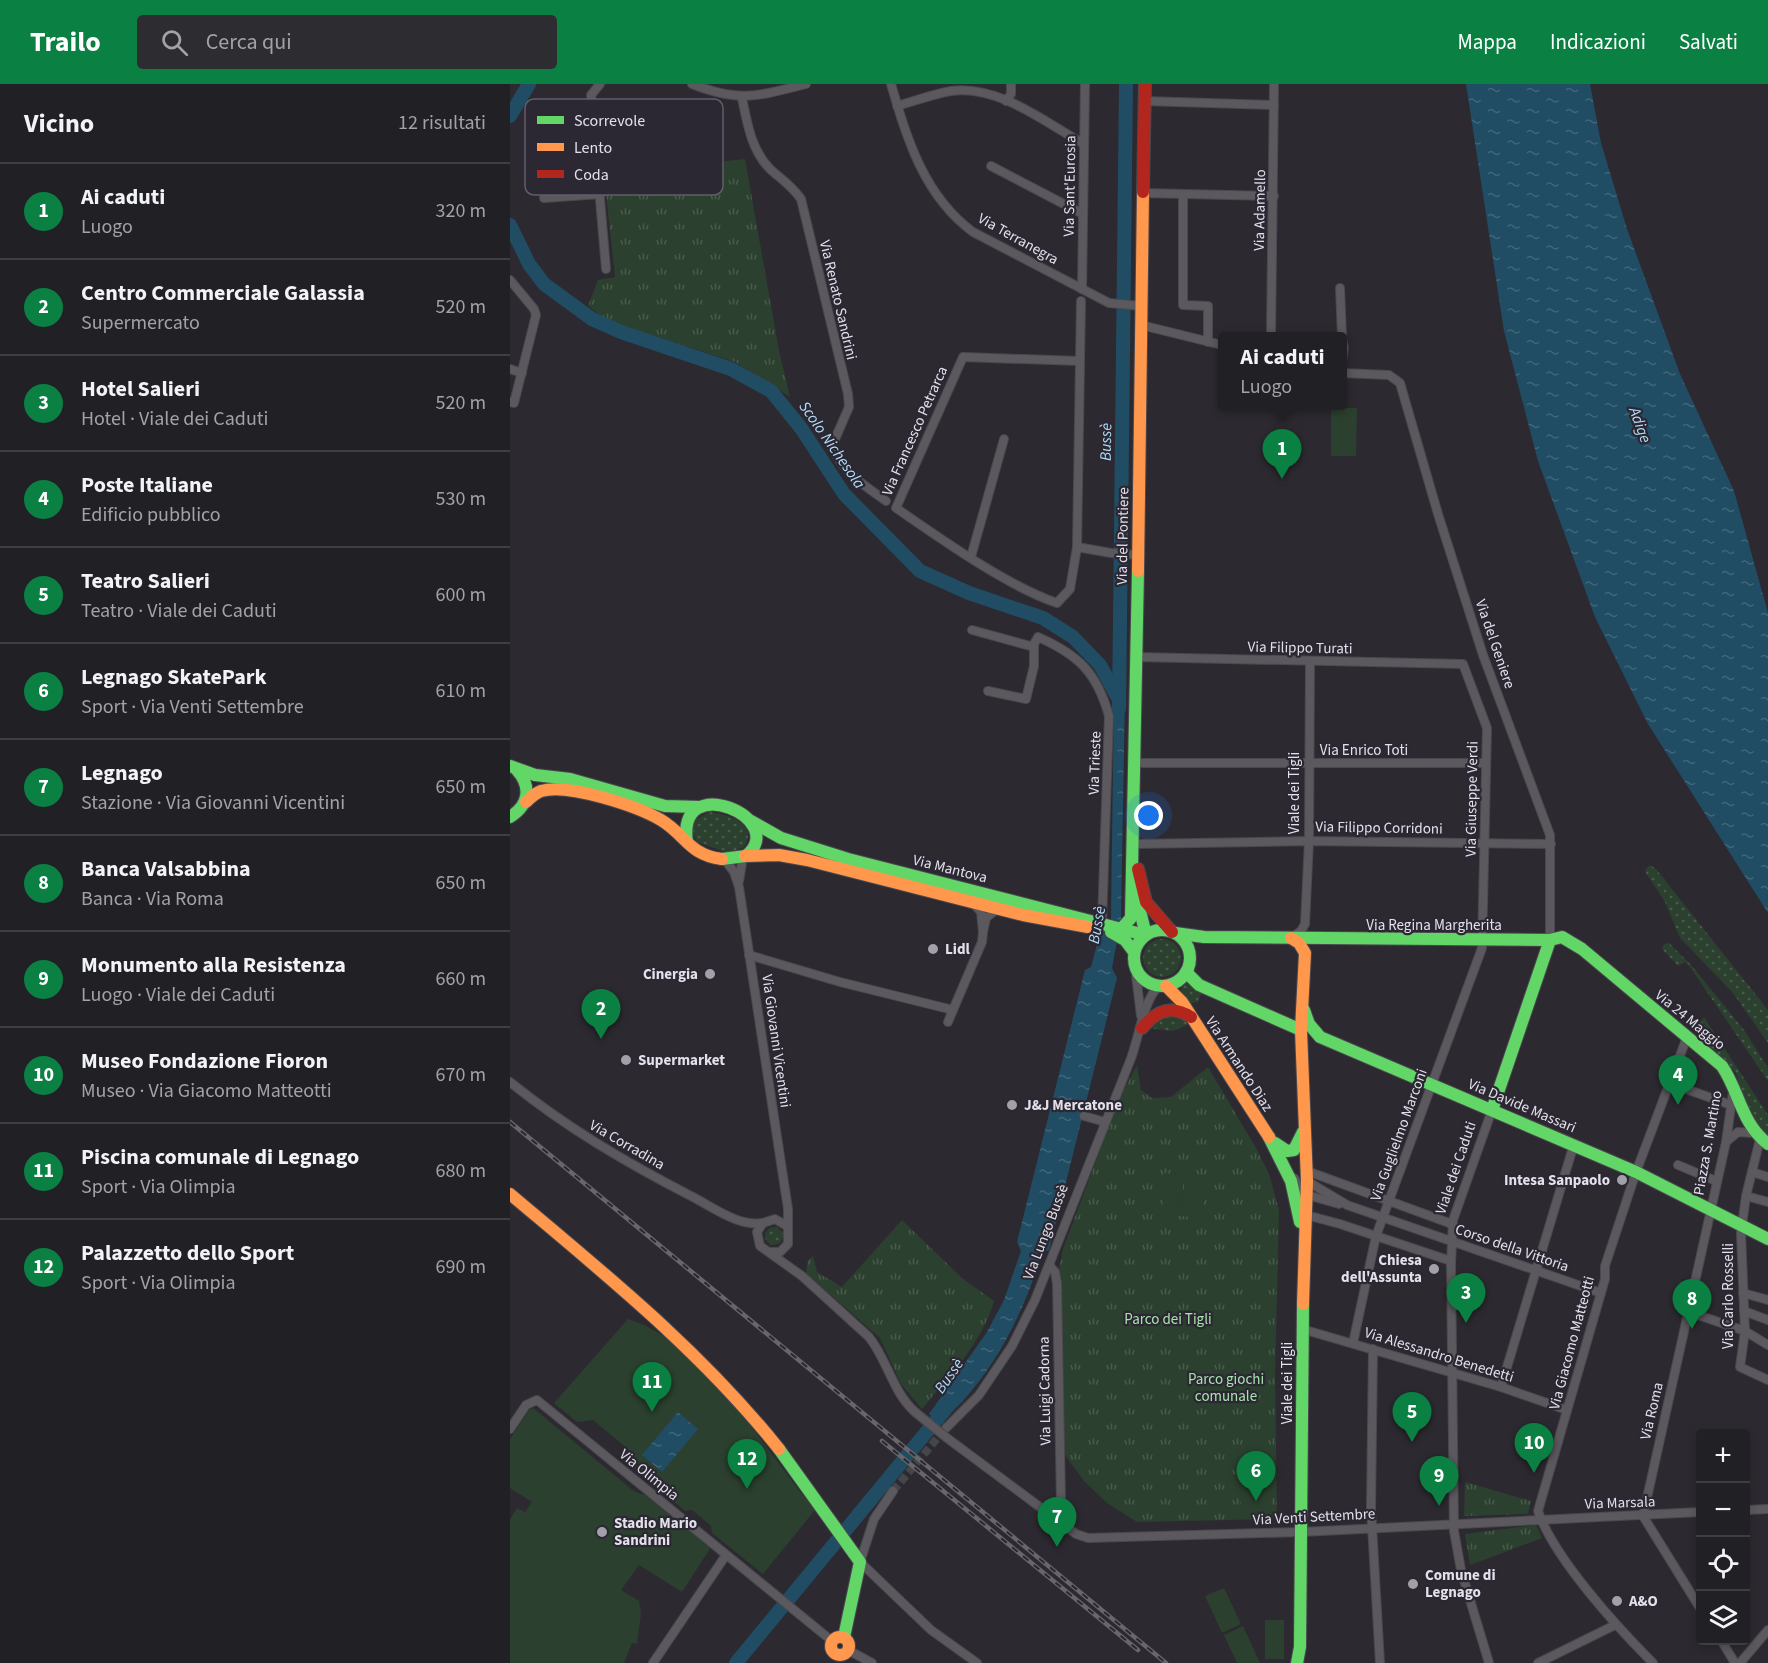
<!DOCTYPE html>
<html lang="it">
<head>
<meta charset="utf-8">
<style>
	:root { --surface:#212024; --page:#2d2d31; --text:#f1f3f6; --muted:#a2a3a6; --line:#3e3e41; --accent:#0b8043 }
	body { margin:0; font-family:"Source Sans 3",sans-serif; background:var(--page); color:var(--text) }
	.controls { position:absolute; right:18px; bottom:18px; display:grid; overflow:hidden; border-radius:6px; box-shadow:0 3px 9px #0003 }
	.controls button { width:54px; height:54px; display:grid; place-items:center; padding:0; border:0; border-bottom:2px solid var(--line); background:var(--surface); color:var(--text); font:30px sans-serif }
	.you { position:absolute; left:639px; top:732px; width:21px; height:21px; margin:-15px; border:4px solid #fff; border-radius:50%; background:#1a73e8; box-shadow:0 0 0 9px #1a73e833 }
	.badge { display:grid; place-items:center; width:39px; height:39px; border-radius:50%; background:var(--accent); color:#fff; font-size:20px; font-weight:700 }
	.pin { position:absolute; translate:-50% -50px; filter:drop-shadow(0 2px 3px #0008) }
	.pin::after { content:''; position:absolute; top:32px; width:21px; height:18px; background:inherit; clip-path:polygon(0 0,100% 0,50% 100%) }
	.popup { position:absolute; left:708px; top:248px; width:129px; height:78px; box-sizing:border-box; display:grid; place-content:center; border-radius:6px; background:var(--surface); filter:drop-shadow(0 2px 4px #0005); font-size:20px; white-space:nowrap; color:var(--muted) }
	.popup b { font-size:22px; color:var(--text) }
	.popup::after { content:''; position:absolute; left:50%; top:100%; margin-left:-12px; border:12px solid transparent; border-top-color:var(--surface) }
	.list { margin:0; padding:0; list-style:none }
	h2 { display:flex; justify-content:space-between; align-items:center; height:78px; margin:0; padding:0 24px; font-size:26px }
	h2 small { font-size:20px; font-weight:400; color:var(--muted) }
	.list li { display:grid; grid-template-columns:39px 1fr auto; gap:18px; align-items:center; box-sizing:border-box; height:96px; padding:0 24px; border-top:2px solid var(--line) }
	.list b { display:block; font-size:22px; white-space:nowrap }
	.list p { margin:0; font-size:20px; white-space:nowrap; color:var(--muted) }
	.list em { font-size:20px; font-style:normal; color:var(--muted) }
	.icon { flex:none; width:33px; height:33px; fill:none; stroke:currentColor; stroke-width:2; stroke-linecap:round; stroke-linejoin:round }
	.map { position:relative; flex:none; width:1258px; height:1579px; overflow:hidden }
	header { display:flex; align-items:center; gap:36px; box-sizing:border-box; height:84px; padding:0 30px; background:var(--accent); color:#fff }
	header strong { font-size:28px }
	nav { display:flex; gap:33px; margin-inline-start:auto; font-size:21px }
	.search { width:420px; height:54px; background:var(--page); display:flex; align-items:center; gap:15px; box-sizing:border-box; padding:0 21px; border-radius:6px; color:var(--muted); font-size:22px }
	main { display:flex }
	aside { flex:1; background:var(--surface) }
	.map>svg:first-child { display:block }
</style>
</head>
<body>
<header>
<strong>Trailo</strong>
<div class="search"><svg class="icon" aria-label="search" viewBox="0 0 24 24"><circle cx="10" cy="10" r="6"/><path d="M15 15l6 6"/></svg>Cerca qui</div>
<nav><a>Mappa</a><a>Indicazioni</a><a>Salvati</a></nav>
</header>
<main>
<aside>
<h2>Vicino<small>12 risultati</small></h2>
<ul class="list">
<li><span class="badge">1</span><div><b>Ai caduti</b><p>Luogo</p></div><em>320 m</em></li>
<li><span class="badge">2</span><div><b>Centro Commerciale Galassia</b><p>Supermercato</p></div><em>520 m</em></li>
<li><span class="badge">3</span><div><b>Hotel Salieri</b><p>Hotel · Viale dei Caduti</p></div><em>520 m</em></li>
<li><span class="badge">4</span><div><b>Poste Italiane</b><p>Edificio pubblico</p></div><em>530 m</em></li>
<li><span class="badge">5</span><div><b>Teatro Salieri</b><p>Teatro · Viale dei Caduti</p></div><em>600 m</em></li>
<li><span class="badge">6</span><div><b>Legnago SkatePark</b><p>Sport · Via Venti Settembre</p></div><em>610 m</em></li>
<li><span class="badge">7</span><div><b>Legnago</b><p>Stazione · Via Giovanni Vicentini</p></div><em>650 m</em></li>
<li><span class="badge">8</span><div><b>Banca Valsabbina</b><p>Banca · Via Roma</p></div><em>650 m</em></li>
<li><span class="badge">9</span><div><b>Monumento alla Resistenza</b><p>Luogo · Viale dei Caduti</p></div><em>660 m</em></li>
<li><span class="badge">10</span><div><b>Museo Fondazione Fioron</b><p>Museo · Via Giacomo Matteotti</p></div><em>670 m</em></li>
<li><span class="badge">11</span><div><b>Piscina comunale di Legnago</b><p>Sport · Via Olimpia</p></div><em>680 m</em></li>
<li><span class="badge">12</span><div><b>Palazzetto dello Sport</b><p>Sport · Via Olimpia</p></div><em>690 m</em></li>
</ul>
</aside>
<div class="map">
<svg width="1258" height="1579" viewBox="0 0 1258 1579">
	<defs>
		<pattern id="grass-dots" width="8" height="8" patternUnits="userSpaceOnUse" patternTransform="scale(1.5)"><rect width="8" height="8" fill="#2b402e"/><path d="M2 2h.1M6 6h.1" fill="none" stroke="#495b4c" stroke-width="1.8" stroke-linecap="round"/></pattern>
		<pattern id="park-tufts" width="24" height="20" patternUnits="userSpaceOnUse" patternTransform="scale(1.5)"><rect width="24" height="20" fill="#2b402e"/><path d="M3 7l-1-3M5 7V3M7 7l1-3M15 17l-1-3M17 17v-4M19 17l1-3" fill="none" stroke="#495b4c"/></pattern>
		<pattern id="water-ripples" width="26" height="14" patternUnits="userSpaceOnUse" patternTransform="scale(1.5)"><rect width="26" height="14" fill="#204d64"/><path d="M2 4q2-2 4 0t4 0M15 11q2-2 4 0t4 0" fill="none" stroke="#40667a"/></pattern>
	</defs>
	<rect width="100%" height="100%" fill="#2c2a30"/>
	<g fill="url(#grass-dots)">
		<path d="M199 728C218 730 249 739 234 763L218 769 187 758 182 748 185 736Z"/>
		<path d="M1140 781 1146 785 1258 926V959L1223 909 1170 854 1155 818 1136 789 1135 786Z"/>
		<circle cx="652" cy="874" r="19"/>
		<path d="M1159 859 1182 882 1234 946 1258 984V997L1180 883 1175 878 1168 882 1152 865 1154 860Z"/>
		<path d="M676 898 692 908 688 918 682 919V924L671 908 672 902Z"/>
		<path d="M666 928 680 940 662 947 638 944 642 937Z"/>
		<path d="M1194 933 1258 1031V1055L1242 1039 1226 989 1184 947Z"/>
		<circle cx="264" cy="1152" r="9"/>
	</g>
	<g fill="url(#park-tufts)">
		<path d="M235 75 269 267 280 313 225 278 110 241 97 236 78 222 88 196 105 193 94 90Z"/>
		<path d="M627 981 631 1006 642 1014 661 1013 698 983 746 1064 759 1090 769 1126 765 1289 767 1435 627 1438 597 1419 574 1397 552 1367 548 1191 553 1165 609 1015Z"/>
		<path d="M392 1136 453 1195 484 1217C473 1257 439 1293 412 1325L391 1300 370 1254 296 1189 298 1176 303 1172 307 1188 332 1203Z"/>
		<path d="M955 1398 1021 1417 1018 1430 954 1432Z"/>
		<path d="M1026 1441 1032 1454 960 1481 955 1450Z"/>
	</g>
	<g fill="#2b402e">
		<path d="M821 324H847L846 372H821Z"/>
		<path d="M654 1089 674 1091 671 1132 652 1131Z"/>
		<path d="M675 1091 695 1092 692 1134 672 1132Z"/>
		<path d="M118 1235C190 1255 257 1369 305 1426L253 1490 202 1449 201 1442 182 1426 175 1427 121 1382 118 1365 83 1336 67 1338 44 1319Z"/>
		<path d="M23 1324 125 1408 135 1411 201 1463 172 1508 129 1481 111 1506 129 1517 131 1529 127 1560 122 1559 114 1579H0V1435L7 1424 15 1428 22 1418 0 1404V1355L19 1326Z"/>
		<path d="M730 1407H761V1427L731 1428Z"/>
		<path d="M714 1504 731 1540 712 1549 695 1512Z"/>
		<rect x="755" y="1536" width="19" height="39"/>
		<path d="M733 1542 750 1579H727L714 1551Z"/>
	</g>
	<g fill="url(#water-ripples)">
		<path d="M956 0H1080L1091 59 1117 145 1170 290 1224 407 1258 529V829L1138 640 1085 533 1028 377 994 247Z"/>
		<path d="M604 607H615L611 835 602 884 607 894 539 1166 532 1169C515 1224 490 1277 450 1320 444 1326 437 1332 431 1339L419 1330 477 1248 494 1216 511 1167 507 1158 575 886 581 883 589 853 601 835Z"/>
		<path d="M168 1328 188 1345 152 1388 132 1371Z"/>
	</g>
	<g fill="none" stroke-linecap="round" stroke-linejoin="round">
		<g stroke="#204d64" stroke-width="14">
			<path d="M0 32 19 0"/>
			<path d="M0 141 19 180 34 200 82 235 111 248 221 285 261 307 291 344 334 410 410 487 459 509 533 534 563 553 590 581 608 614"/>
			<path d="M609 625 616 0"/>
			<path d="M226 1579 438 1322"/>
		</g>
		<path stroke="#47454c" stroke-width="8" stroke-dasharray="8 4" stroke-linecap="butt" d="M383 1407 435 1345"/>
		<defs>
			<g id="street">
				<path d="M90 0 81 11 96 185"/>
				<path d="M182 0C230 19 248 12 296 0"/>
				<path d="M381 0C397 55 414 112 463 148L599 219 632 222"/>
				<path d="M232 14C237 38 241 66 260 85 272 96 281 101 291 115L338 310 339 323 322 362C332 388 354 401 376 417"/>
				<path d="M496 17 501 10V0"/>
				<path d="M635 17 764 21"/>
				<path d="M387 22C405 17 423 10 441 7 488 0 536 39 574 60"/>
				<path d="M481 82 573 130"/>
				<path d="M633 109 764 112"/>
				<path d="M673 110V221L698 222V258"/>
				<path d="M34 114 91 110"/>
				<path d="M0 196 24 225 26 231 4 319 0 318"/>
				<path d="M830 204 832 252"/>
				<path d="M572 205 575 0"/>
				<path d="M571 217 567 463 601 469 628 471"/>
				<path d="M631 241 712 261"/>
				<path d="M761 252 764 0"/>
				<path d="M832 254 834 264 832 278"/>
				<path d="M0 285 12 289"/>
				<path d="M832 289 879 291 890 299 928 430 973 571 1040 751V856"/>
				<path d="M567 463 560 505 547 519C497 502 431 455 386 424L453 273 570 277"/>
				<path d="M461 473 494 355"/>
				<path d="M462 546 524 563"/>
				<path d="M626 573 953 580 977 644 972 864 866 1152 843 1259"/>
				<path d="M478 607 516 615 524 582V560L528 553C569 571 587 589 599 632L592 838"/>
				<path d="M625 679H976"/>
				<path d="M624 760 799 757 1041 760"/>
				<path d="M215 776 224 788 229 803 278 1125V1160L270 1168H259"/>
				<path d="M229 797 233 773"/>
				<path d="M463 819 471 828 473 848 476 834 487 825"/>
				<path d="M781 854 791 847 795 840 799 757 800 577"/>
				<path d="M239 871 330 898 443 926 472 858 473 848"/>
				<path d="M625 883 631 932"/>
				<path d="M438 938 443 926"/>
				<path d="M0 998C57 1044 117 1079 181 1112 203 1123 228 1143 253 1139"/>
				<path d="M1159 999 1221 1021"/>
				<path d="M574 1032 595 1038"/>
				<path d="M1250 1055 1236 1112 1231 1149 1235 1247 1230 1283 1258 1296"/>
				<path d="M1216 1058 1228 1048 1243 1049"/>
				<path d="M1168 1081 1206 1097"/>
				<path d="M797 1087 942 1140"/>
				<path d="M1242 1088 1258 1093"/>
				<path d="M784 1094 794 1110 829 1120"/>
				<path d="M797 1097 837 1121 1091 1209"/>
				<path d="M1236 1112 1258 1118"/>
				<path d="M796 1131 830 1140 941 1177"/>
				<path d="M277 1142 265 1135 253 1139 247 1148 250 1162 292 1192 359 1253C378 1277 382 1307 405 1328"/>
				<path d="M539 1181 545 1188 547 1199 551 1419 546 1434"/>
				<path d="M1233 1209 1258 1216"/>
				<path d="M1234 1227 1258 1236"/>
				<path d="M1179 1228 1235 1247 1258 1261"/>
				<path d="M792 1245 991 1303 1057 1326"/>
				<path d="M863 1265 861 1424 870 1579"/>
				<path d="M991 1303 1064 1060"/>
				<path d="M436 1344 469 1311 502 1262 525 1216 620 977C629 955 633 916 649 902"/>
				<path d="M0 1345 16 1321 27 1316 322 1557"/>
				<path d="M437 1354 566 1450 578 1454 791 1448 1190 1428"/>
				<path d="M383 1407 364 1435 350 1478 421 1546 467 1579"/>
				<path d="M1236 1426 1258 1425"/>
				<path d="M1190 1524 1133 1432 1216 1058 1223 1008"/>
				<path d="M1211 1556 1225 1579"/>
				<path d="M338 1566 362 1579"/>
				<path d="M143 1579 216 1471"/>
				<path d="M979 1579 951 1486 944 1447 941 1180 943 1136 982 1026"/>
				<path d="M1028 1579 1105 1541"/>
				<path d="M1143 1579C1107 1543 1044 1474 1028 1427L1095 1195V1182L1126 1088 1177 953"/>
				<path d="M1230 1579 1258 1546"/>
			</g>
			<g id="fast">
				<path d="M0 682 25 691 60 695 155 722 189 723"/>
				<path d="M0 733C19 721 22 703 7 686"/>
				<path d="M241 737 271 754 338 775 635 851"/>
				<path d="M177 758C166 685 281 735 236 772L212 775"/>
				<path d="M626 811 636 851"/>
				<path d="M611 845 621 834 628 487"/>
				<circle cx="652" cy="874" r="28"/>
				<path d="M601 848 615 856 624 868"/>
				<path d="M665 849 694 853 1040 856 1052 853 1072 865 1212 982C1230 1009 1231 1039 1258 1060"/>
				<path d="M676 888 689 901 791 946"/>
				<path d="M794 926 799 940 810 953 1126 1088 1258 1155"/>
				<path d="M982 1026 1040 856"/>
				<path d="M759 1053 781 1097 790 1138"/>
				<path d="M765 1059 777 1067 784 1066 793 1048"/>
				<path d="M269 1365 350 1478 334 1553"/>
				<path d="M787 1579 790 1563 793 1220"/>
			</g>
			<g id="slow">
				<path d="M628 487 633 108"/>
				<path d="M16 718C20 714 25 709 31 707 58 699 127 722 151 736 176 751 179 771 212 775"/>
				<path d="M235 772 269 771 297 776 513 831 578 843"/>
				<path d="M781 854 789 859 795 869 791 946 797 1097 793 1220"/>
				<path d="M656 902 672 918 759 1053"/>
				<path d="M0 1110C95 1190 191 1267 269 1365"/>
				<circle cx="330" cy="1562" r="9"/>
			</g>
			<g id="jam">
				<path d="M633 108 635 0"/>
				<path d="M628 785 636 818 662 848"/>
				<path d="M632 944C646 927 661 920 681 933"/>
			</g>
		</defs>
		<use href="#street" stroke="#4a484e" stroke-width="10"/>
		<use href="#fast" stroke="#4a484e" stroke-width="14"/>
		<use href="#slow" stroke="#4a484e" stroke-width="14"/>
		<use href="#jam" stroke="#4a484e" stroke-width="14"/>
		<use href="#street" stroke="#5b595e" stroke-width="8"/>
		<use href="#fast" stroke="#63d668" stroke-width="12"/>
		<use href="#slow" stroke="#ff974d" stroke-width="12"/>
		<use href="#jam" stroke="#b3261e" stroke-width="12"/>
		<defs>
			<g id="rail">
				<path d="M0 1038 656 1579"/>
				<path d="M372 1357 628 1566"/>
			</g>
		</defs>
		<use href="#rail" stroke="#67666a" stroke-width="4.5"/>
		<use href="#rail" stroke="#2b2733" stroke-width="2" stroke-dasharray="7" stroke-linecap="butt"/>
		<defs>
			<path id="street-bridge" d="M405 1328 437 1354"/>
		</defs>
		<use href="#street-bridge" stroke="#4a484e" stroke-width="10" stroke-linecap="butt"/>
		<use href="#street-bridge" stroke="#5b595e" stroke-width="8"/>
	</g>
	<g fill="#a2a0a8" stroke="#2b2733" stroke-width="2">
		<circle cx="423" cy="865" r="6"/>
		<circle cx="200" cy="890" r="6"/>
		<circle cx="116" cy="976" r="6"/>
		<circle cx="502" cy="1021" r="6"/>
		<circle cx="1112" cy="1096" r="6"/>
		<circle cx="924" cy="1185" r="6"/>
		<circle cx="92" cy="1448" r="6"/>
		<circle cx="903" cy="1500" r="6"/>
		<circle cx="1107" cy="1517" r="6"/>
	</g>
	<g text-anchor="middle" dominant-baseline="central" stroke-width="4.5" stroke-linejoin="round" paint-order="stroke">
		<g font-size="15" fill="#e2e0e8" stroke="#2b2733">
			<text transform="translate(560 102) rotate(-89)">Via Sant'Eurosia</text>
			<text transform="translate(750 126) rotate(-89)">Via Adamello</text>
			<text transform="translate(508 155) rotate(29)">Via Terranegra</text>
			<text transform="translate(328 216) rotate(77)">Via Renato Sandrini</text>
			<text transform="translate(405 347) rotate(-66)">Via Francesco Petrarca</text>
			<text transform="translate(613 452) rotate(-89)">Via del Pontiere</text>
			<text transform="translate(985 560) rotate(71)">Via del Geniere</text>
			<text transform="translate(790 564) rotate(1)">Via Filippo Turati</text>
			<text x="854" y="666">Via Enrico Toti</text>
			<text transform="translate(585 679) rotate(-88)">Via Trieste</text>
			<text transform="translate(784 709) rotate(-90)">Viale dei Tigli</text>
			<text transform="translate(962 715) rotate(-89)">Via Giuseppe Verdi</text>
			<text transform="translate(869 744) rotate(1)">Via Filippo Corridoni</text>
			<text transform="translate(440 785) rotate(14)">Via Mantova</text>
			<text x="924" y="841">Via Regina Margherita</text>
			<text transform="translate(1180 936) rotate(39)">Via 24 Maggio</text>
			<text transform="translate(266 957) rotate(82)">Via Giovanni Vicentini</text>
			<text transform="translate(729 980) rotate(57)">Via Armando Diaz</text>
			<text transform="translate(1012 1022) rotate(23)">Via Davide Massari</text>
			<text transform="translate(889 1051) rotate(-70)">Via Guglielmo Marconi</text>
			<text transform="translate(1198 1059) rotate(-80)">Piazza S. Martino</text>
			<text transform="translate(117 1061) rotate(30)">Via Corradina</text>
			<text transform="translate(946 1084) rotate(-71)">Viale dei Caduti</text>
			<text transform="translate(536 1148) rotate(-69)">Via Lungo Bussè</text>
			<text transform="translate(1002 1164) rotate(19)">Corso della Vittoria</text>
			<text transform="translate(1218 1212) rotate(-90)">Via Carlo Rosselli</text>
			<text transform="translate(1062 1259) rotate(-75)">Via Giacomo Matteotti</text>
			<text transform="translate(929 1271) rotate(17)">Via Alessandro Benedetti</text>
			<text transform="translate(777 1299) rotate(-90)">Viale dei Tigli</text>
			<text transform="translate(535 1307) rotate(-91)">Via Luigi Cadorna</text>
			<text transform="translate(1142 1327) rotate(-77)">Via Roma</text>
			<text transform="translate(139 1391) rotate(39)">Via Olimpia</text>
			<text transform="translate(1110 1419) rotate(-2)">Via Marsala</text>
			<text transform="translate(804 1433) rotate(-3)">Via Venti Settembre</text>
		</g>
		<g font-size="15" font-weight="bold" fill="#e2e0e8" stroke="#2b2733" text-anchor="start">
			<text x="435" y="865">Lidl</text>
			<text x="188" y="890" text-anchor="end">Cinergia</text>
			<text x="128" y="976">Supermarket</text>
			<text x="514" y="1021">J&amp;J Mercatone</text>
			<text x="1100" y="1096" text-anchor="end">Intesa Sanpaolo</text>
			<text x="912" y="1176" text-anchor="end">Chiesa<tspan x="912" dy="17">dell'Assunta</tspan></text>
			<text x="104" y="1439">Stadio Mario<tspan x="104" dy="17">Sandrini</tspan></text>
			<text x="915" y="1491">Comune di<tspan x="915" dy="17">Legnago</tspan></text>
			<text x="1119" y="1517">A&amp;O</text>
		</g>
		<g font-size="15" fill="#a7e3ac" stroke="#2b2733">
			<text x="658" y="1235">Parco dei Tigli</text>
			<text x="716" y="1295">Parco giochi<tspan x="716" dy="17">comunale</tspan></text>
		</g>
		<g font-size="16" font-style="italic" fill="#b1def7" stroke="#2b2733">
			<text transform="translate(1130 341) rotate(70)">Adige</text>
			<text transform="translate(596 358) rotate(-89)">Bussè</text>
			<text transform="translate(322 361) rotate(55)">Scolo Nichesola</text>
			<text transform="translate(587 841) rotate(-80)">Bussè</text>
			<text transform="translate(439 1292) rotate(-55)">Bussè</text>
		</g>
	</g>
	<rect x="15" y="15" width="198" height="96" rx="9" fill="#2b2733" stroke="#625e69" stroke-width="1.5"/>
	<rect x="27" y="32" width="27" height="8" fill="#63d668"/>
	<rect x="27" y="59" width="27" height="8" fill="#ff974d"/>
	<rect x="27" y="86" width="27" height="8" fill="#b3261e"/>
	<g font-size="16" fill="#e2e0e8">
		<text x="64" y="42">Scorrevole</text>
		<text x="64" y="69">Lento</text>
		<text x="64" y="96">Coda</text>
	</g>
</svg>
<div class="controls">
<button>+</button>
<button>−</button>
<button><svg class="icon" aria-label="locate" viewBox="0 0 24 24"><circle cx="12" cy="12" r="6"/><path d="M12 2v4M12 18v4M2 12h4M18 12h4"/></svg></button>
<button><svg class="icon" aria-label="layers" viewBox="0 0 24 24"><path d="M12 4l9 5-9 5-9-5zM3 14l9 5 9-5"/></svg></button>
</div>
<div class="you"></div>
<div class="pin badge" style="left:772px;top:395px">1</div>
<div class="popup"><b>Ai caduti</b>Luogo</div>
<div class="pin badge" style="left:91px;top:955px">2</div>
<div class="pin badge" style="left:956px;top:1239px">3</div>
<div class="pin badge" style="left:1168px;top:1021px">4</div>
<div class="pin badge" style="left:902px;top:1358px">5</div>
<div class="pin badge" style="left:746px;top:1417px">6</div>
<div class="pin badge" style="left:547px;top:1463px">7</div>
<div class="pin badge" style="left:1182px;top:1245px">8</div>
<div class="pin badge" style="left:929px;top:1422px">9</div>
<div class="pin badge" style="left:1024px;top:1389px">10</div>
<div class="pin badge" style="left:142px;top:1328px">11</div>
<div class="pin badge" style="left:237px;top:1405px">12</div>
</div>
</main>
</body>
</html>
